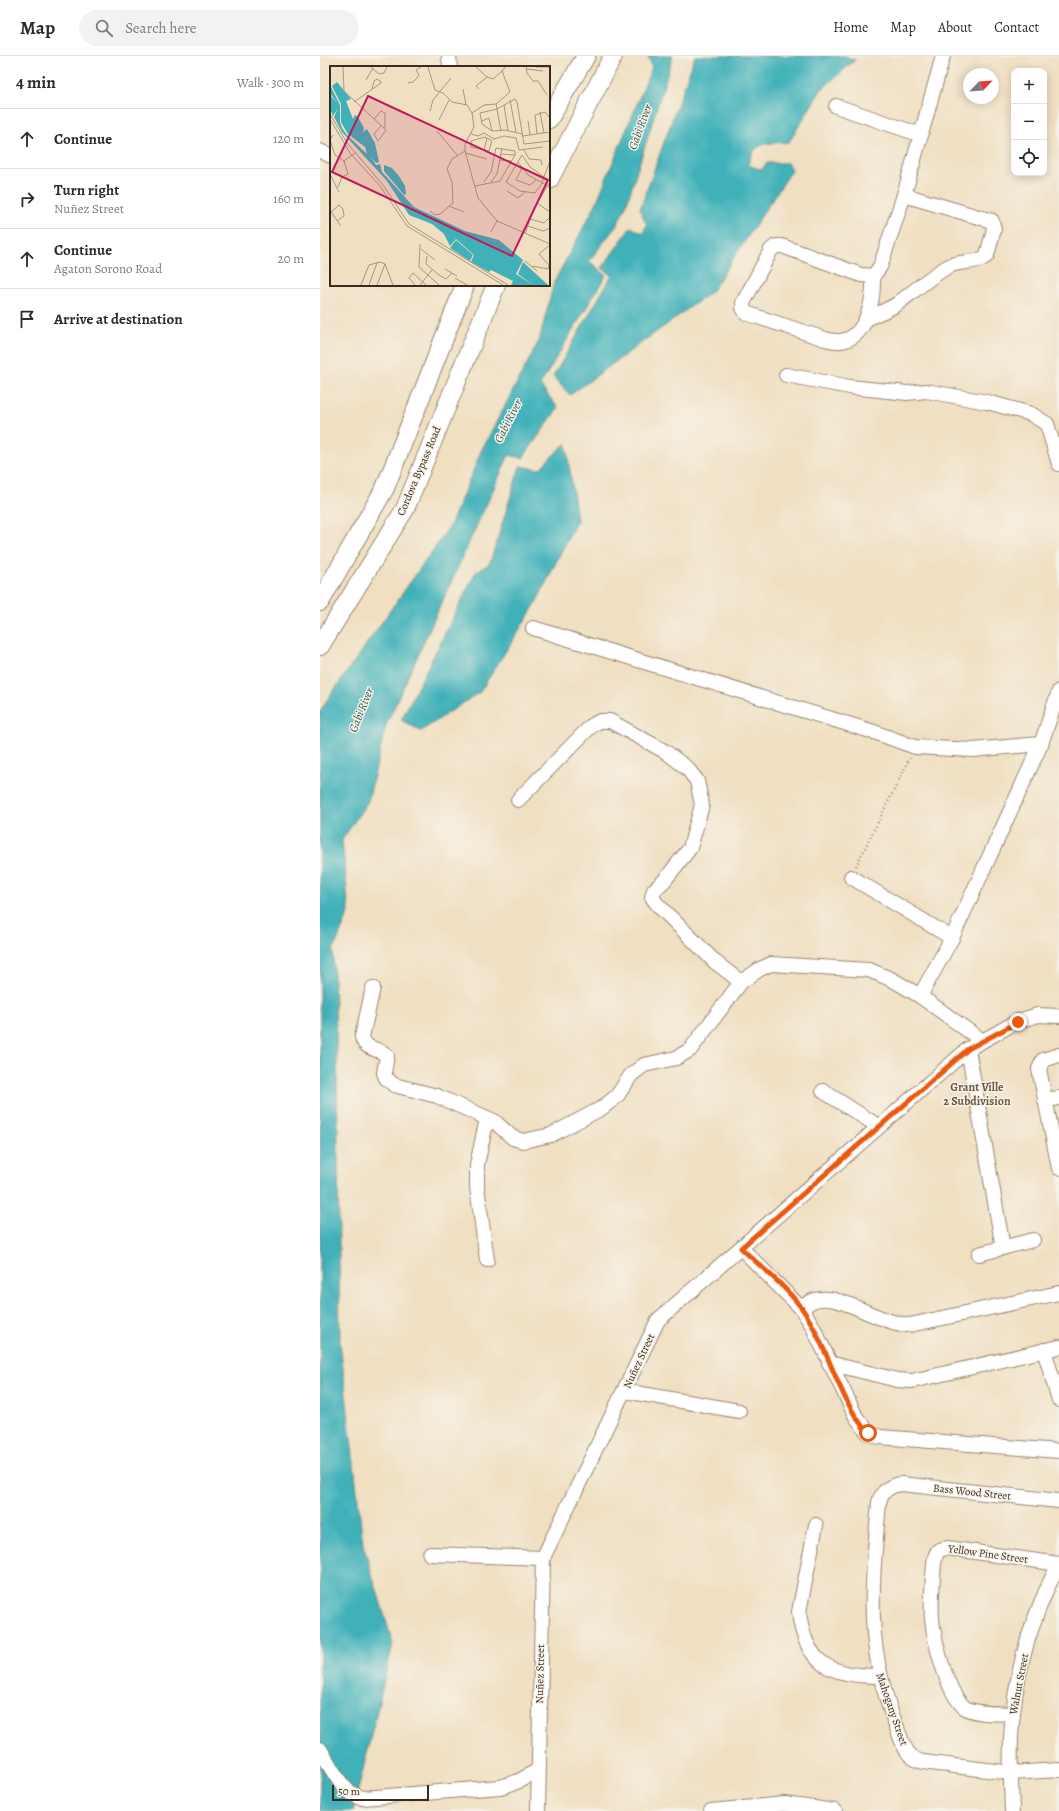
<!DOCTYPE html>
<html lang="en">
<head>
<meta charset="utf-8">
<style>
	:root { --surface:#fff; --page:#f2f2f3; --text:#2b2b33; --muted:#7c7c81; --line:#e1e1e2 }
	body { margin:0; font-family:Alegreya,serif; background:var(--page); color:var(--text) }
	.controls { position:absolute; right:12px; top:12px; display:grid; overflow:hidden; border-radius:8px; box-shadow:0 2px 10px #0003 }
	.controls button { width:36px; height:36px; display:grid; place-items:center; padding:0; border:0; border-bottom:1px solid var(--line); background:var(--surface); color:var(--text); font:20px sans-serif }
	.compass { position:absolute; left:643px; top:12px; width:36px; height:36px; border-radius:50%; background:var(--surface); box-shadow:0 2px 10px #0003; rotate:65deg }
	.scale { position:absolute; left:12px; bottom:10px; width:97px; box-sizing:border-box; padding-left:4px; border:2px solid #3b2a1e; border-top:0; font-size:11px; line-height:14px; white-space:nowrap; color:#3b2a1e; -webkit-text-stroke:3px #f7f3e8; paint-order:stroke }
	.stop { position:absolute; width:12px; height:12px; margin:-9px; border:3px solid #ea580c; border-radius:50%; background:#fff }
	.stop.end { background:#ea580c; border-color:#fff; box-shadow:0 1px 4px #0008 }
	.list { margin:0; padding:0; list-style:none }
	h2 { display:flex; justify-content:space-between; align-items:center; height:52px; margin:0; padding:0 16px; font-size:17px }
	h2 small { font-size:13px; font-weight:400; color:var(--muted) }
	.list li { display:grid; grid-template-columns:26px 1fr auto; gap:12px; align-items:center; box-sizing:border-box; height:60px; padding:0 16px; border-top:1px solid var(--line) }
	.list b { display:block; font-size:15px; white-space:nowrap }
	.list p { margin:0; font-size:13px; white-space:nowrap; color:var(--muted) }
	.list em { font-size:13px; font-style:normal; color:var(--muted) }
	.icon { flex:none; width:22px; height:22px; fill:none; stroke:currentColor; stroke-width:2; stroke-linecap:round; stroke-linejoin:round }
	.map { position:relative; flex:none; width:739px; height:1755px; overflow:hidden }
	header { display:flex; align-items:center; gap:24px; box-sizing:border-box; height:56px; padding:0 20px; background:var(--surface); border-bottom:1px solid var(--line) }
	header strong { font-size:19px }
	nav { display:flex; gap:22px; margin-inline-start:auto; font-size:14px }
	.search { width:280px; height:36px; background:var(--page); display:flex; align-items:center; gap:10px; box-sizing:border-box; padding:0 14px; border-radius:22px; color:var(--muted); font-size:15px }
	main { display:flex }
	aside { flex:1; background:var(--surface) }
	.map>svg:first-child { display:block }
</style>
</head>
<body>
<header>
<strong>Map</strong>
<div class="search"><svg class="icon" aria-label="search" viewBox="0 0 24 24"><circle cx="10" cy="10" r="6"/><path d="M15 15l6 6"/></svg>Search here</div>
<nav><a>Home</a><a>Map</a><a>About</a><a>Contact</a></nav>
</header>
<main>
<aside>
<h2>4 min<small>Walk · 300 m</small></h2>
<ul class="list">
<li><svg class="icon" aria-label="ahead" viewBox="0 0 24 24"><path d="M12 20V5M6 11l6-6 6 6"/></svg><div><b>Continue</b></div><em>120 m</em></li>
<li><svg class="icon" aria-label="right" viewBox="0 0 24 24"><path d="M7 20v-9h11M14 6l5 5-5 5"/></svg><div><b>Turn right</b><p>Nuñez Street</p></div><em>160 m</em></li>
<li><svg class="icon" aria-label="ahead" viewBox="0 0 24 24"><path d="M12 20V5M6 11l6-6 6 6"/></svg><div><b>Continue</b><p>Agaton Sorono Road</p></div><em>20 m</em></li>
<li><svg class="icon" aria-label="arrive" viewBox="0 0 24 24"><path d="M6 21V4h12l-3 4 3 4H6"/></svg><div><b>Arrive at destination</b></div></li>
</ul>
</aside>
<div class="map">
<svg width="739" height="1755" viewBox="0 0 739 1755">
	<rect width="100%" height="100%" fill="#f7f3e8"/>
	<filter id="ink" filterUnits="userSpaceOnUse"><feTurbulence type="fractalNoise" baseFrequency=".025" numOctaves="2"/><feDisplacementMap in="SourceGraphic" scale="8" xChannelSelector="R" yChannelSelector="G"/><feConvolveMatrix kernelMatrix="1 2 1 2 8 2 1 2 1" color-interpolation-filters="sRGB"/></filter>
	<filter id="wash" filterUnits="userSpaceOnUse"><feTurbulence type="fractalNoise" baseFrequency=".012" numOctaves="4" result="noise"/><feDisplacementMap in="SourceGraphic" scale="16" xChannelSelector="R" yChannelSelector="G"/><feGaussianBlur stdDeviation="0.9" result="paint"/><feColorMatrix in="noise" values="0 0 0 0 0 0 0 0 0 0 0 0 0 0 0 0 0 1.4 0 .05"/><feComposite in="paint" operator="in"/></filter>
	<g filter="url(#wash)">
		<rect width="100%" height="100%" fill="#f0dfc1"/>
		<g fill="#41b1b9" stroke="#3e6e6c">
			<path d="M328 0H353L306 150 297 169 269 205 286 219 220 329 238 352 203 402 189 399 66 669 48 745 22 784 29 856 13 895 17 1002 20 1286 43 1488 73 1588 33 1755H0V656L7 644 130 470 162 393 219 285 234 226 275 150 332 11Z"/>
			<path d="M375 0H525L535 4 501 34 469 86C446 88 435 84 428 109L442 114 446 107H468L472 114 391 236 250 339 233 321 292 219 282 212 311 171 322 177 327 169 320 153Z"/>
			<path d="M246 387 257 464 215 549 160 636 101 675 81 664 156 516 170 507 200 410 219 413Z"/>
		</g>
	</g>
	<g filter="url(#ink)">
		<g fill="none" stroke-linecap="round" stroke-linejoin="round">
			<defs>
				<g id="minor">
					<path d="M129 0 130 11"/>
					<path d="M516 50 601 79"/>
					<path d="M0 95 11 100"/>
					<path d="M553 220 541 219 462 190H456L451 194 423 247V252L426 257 505 283C510 284 516 286 521 285 548 281 554 242 553 220L560 211 584 139 623 0"/>
					<path d="M546 263C556 258 568 254 577 248 593 236 612 219 629 210 639 205 662 207 667 199L674 173 672 165 584 139"/>
					<path d="M466 319 530 331 587 337 606 335 667 346 711 358 727 368 739 408"/>
					<path d="M213 572 554 676 595 691 653 694 721 688"/>
					<path d="M198 744 271 670 280 665H290L346 696 367 712 377 725 382 749 370 792 344 825 334 834 332 841 337 848 395 906 421 926"/>
					<path d="M531 821 632 882"/>
					<path d="M53 932 42 981C45 995 59 991 67 1000L64 1017 66 1022 74 1029 117 1040 167 1062 174 1065 193 1082 203 1085 231 1079 282 1052 297 1040 311 1019 324 1009 356 1002 370 994 421 926 440 913 451 908 549 914 573 924 600 940 661 984"/>
					<path d="M600 940 632 882 721 688 739 635"/>
					<path d="M648 993 683 1192"/>
					<path d="M739 999 723 1004 719 1013 739 1112"/>
					<path d="M503 1035 558 1070"/>
					<path d="M725 1044 739 1042"/>
					<path d="M421 1192 481 1252 492 1269 536 1361 548 1377 560 1381 739 1395"/>
					<path d="M659 1198 713 1184"/>
					<path d="M167 1204 157 1131V1109L167 1062"/>
					<path d="M481 1252C487 1248 493 1243 501 1243 525 1240 560 1268 590 1269L739 1237"/>
					<path d="M724 1294 739 1344"/>
					<path d="M509 1307 577 1324 592 1325 739 1291"/>
					<path d="M305 1335 419 1355"/>
					<path d="M739 1445 581 1428C570 1429 562 1435 559 1446 552 1529 544 1589 576 1669 582 1685 585 1702 603 1706L691 1717 739 1714"/>
					<path d="M496 1469 479 1556C485 1608 510 1620 559 1620"/>
					<path d="M110 1498 223 1502"/>
					<path d="M692 1658C679 1657 656 1659 644 1651 627 1637 614 1584 612 1563 611 1549 612 1534 613 1520 614 1511 613 1500 619 1494L627 1492 739 1508"/>
					<path d="M0 1693C11 1710 22 1739 43 1742L180 1731 199 1725 218 1714"/>
					<path d="M218 1755 223 1502 338 1264 648 993 698 965 718 959 739 960"/>
					<path d="M391 1755 465 1748 515 1755"/>
					<path d="M692 1755C691 1723 689 1690 693 1658 698 1606 715 1554 739 1508"/>
				</g>
				<g id="major">
					<path d="M229 63 266 0"/>
					<path d="M229 124 293 0"/>
					<path d="M0 546 65 432 145 229"/>
					<path d="M0 590 85 453 176 229"/>
				</g>
			</defs>
			<use href="#minor" stroke="#968470" stroke-width="16"/>
			<use href="#major" stroke="#968470" stroke-width="20"/>
			<path stroke="#968470" stroke-width="2.5" stroke-dasharray="1 3" stroke-linecap="butt" d="M536 810 590 702"/>
			<use href="#minor" stroke="#fff" stroke-width="14"/>
			<use href="#major" stroke="#fff" stroke-width="18"/>
		</g>
	</g>
	<g fill="none" stroke-linecap="round" stroke-linejoin="round" filter="url(#ink)">
		<path stroke="#ea580c" stroke-width="5" d="M548 1377C519 1344 510 1297 487 1260 471 1234 443 1213 421 1192L648 993 698 966"/>
	</g>
	<g text-anchor="middle" dominant-baseline="central" stroke-width="3" stroke-linejoin="round" paint-order="stroke">
		<g font-size="11" fill="#3b2a1e" stroke="#f7f3e8">
			<text transform="translate(99 415) rotate(-67)">Cordova Bypass Road</text>
			<text transform="translate(319 1305) rotate(-65)">Nuñez Street</text>
			<text transform="translate(652 1436) rotate(6)">Bass Wood Street</text>
			<text transform="translate(668 1498) rotate(8)">Yellow Pine Street</text>
			<text transform="translate(220 1618) rotate(-89)">Nuñez Street</text>
			<text transform="translate(699 1628) rotate(-79)">Walnut Street</text>
			<text transform="translate(572 1653) rotate(71)">Mahogany Street</text>
		</g>
		<g font-size="12" font-style="italic" fill="#3d5954" stroke="#f7f3e8">
			<text transform="translate(320 71) rotate(-70)">Gabi River</text>
			<text transform="translate(188 365) rotate(-63)">Gabi River</text>
			<text transform="translate(41 654) rotate(-68)">Gabi River</text>
		</g>
		<g font-size="12" font-weight="bold" fill="#6c5843" stroke="#f7f3e8">
			<text x="657" y="1031">Grant Ville<tspan x="657" dy="14">2 Subdivision</tspan></text>
		</g>
	</g>
	<g transform="translate(10 10)">
		<rect width="220" height="220" fill="#f0dfc1"/>
		<path d="M7 16 21 33 16 35 23 53 25 49 28 51 34 62 33 66 37 63 45 77 49 96 46 97 40 90 46 99 50 98 52 106 84 141 135 165 169 174 193 194 186 208 203 219 188 208 193 196 218 219H181L183 215 161 204 159 206 141 196 144 189 126 173 120 180 114 168 102 158 79 149 57 115 12 66 4 51 8 42 3 50 0 43V29L7 37 0 27V19L10 39V56L12 62 17 69 37 88 35 81 18 68 11 56V38L2 20ZM54 99 62 102 69 110 75 120 76 128 74 129 54 105ZM126 174 143 189 140 195 120 182Z" fill="#41b1b9"/>
		<path fill="none" stroke="#a89780" stroke-width="1" d="M13 1 14 25 56 64 48 75 44 68 51 60M41 1 49 8 54 7 57 1M98 1 105 24 113 27 122 36 137 39 142 47 144 61 135 78V85L148 132 167 155 220 178M146 1 157 11M196 1 197 7 203 15H208L217 29M206 1H220M197 3 213 5M36 14 43 2M78 17 83 16 87 12 89 9 86 4 91 1M133 23 136 39M149 23 146 20 157 11 163 13 172 5M180 34 186 66M24 36 51 17V16L47 13 44 15 42 23M166 38 171 65M174 39 178 65M100 45 103 34 121 12M210 46 214 67M142 47 154 39 166 38 180 26 172 5 175 1M0 48 17 77 53 119 79 158 178 219M0 53 20 87 50 120 77 160 173 219M44 53 51 45 55 47V62M109 54 119 34M152 55 159 52 162 65M198 55 200 69M107 65 127 89M141 68 148 70 154 67 164 73 174 70 186 72 189 84 213 81M192 68 175 64 162 65 152 58 150 47 167 43 185 33 187 36 194 78 220 75M207 68 205 49 215 46 220 52M3 69 0 74 5 89 14 95 18 108 12 111 8 121M193 70 220 66M141 75V81L159 85 162 74M141 75 155 71 161 74M154 84 157 72M194 84 199 93 211 94 212 99M135 87 157 93M171 88 185 89M170 94 182 95M14 95 25 87M188 96 198 109 220 121M192 102 186 114 200 119 206 114M1 110 9 126M214 111 200 101 192 89 176 116 190 125 205 127 212 117 214 111 220 95M161 116 167 108 172 82M145 120 170 115 185 89V85L166 82 161 106 154 116M177 125 188 132 195 126M207 137 220 146M119 140 134 146M100 145 105 149 110 148 123 137 122 116 117 103 122 93 135 85M1 146 9 139 13 143 14 150 7 155M1 146 11 160M200 153 214 157 220 151M198 160 213 165 220 162M161 166 167 155M195 168 204 142 220 116M90 178 89 201 109 219M91 183 105 194M97 190 96 198 109 209 116 213 122 207M195 195 207 205M55 198 63 219M202 200 218 203 219 199 209 188 220 179M115 203 127 210M125 212 137 219M31 219 39 199 50 196 55 198M39 219 47 197M47 219 55 198M85 219 79 212 83 207 96 219M90 219 102 204"/>
		<path fill="#c2185b" fill-opacity="0.15" stroke="#c2185b" stroke-width="2" d="M38 30 218 114 182 190 2 106Z"/>
		<rect width="220" height="220" fill="none" stroke="#3b2a1e" stroke-width="2"/>
	</g>
</svg>
<div class="controls">
<button>+</button>
<button>−</button>
<button><svg class="icon" aria-label="locate" viewBox="0 0 24 24"><circle cx="12" cy="12" r="6"/><path d="M12 2v4M12 18v4M2 12h4M18 12h4"/></svg></button>
</div>
<svg class="compass" viewBox="-18 -18 36 36"><path d="M0-13l5 13h-10z" fill="#e53935"/><path d="M0 13l5-13h-10z" fill="#7c7c81"/></svg>
<div class="scale">50 m</div>
<div class="stop" style="left:548px;top:1377px"></div>
<div class="stop end" style="left:698px;top:966px"></div>
</div>
</main>
</body>
</html>
